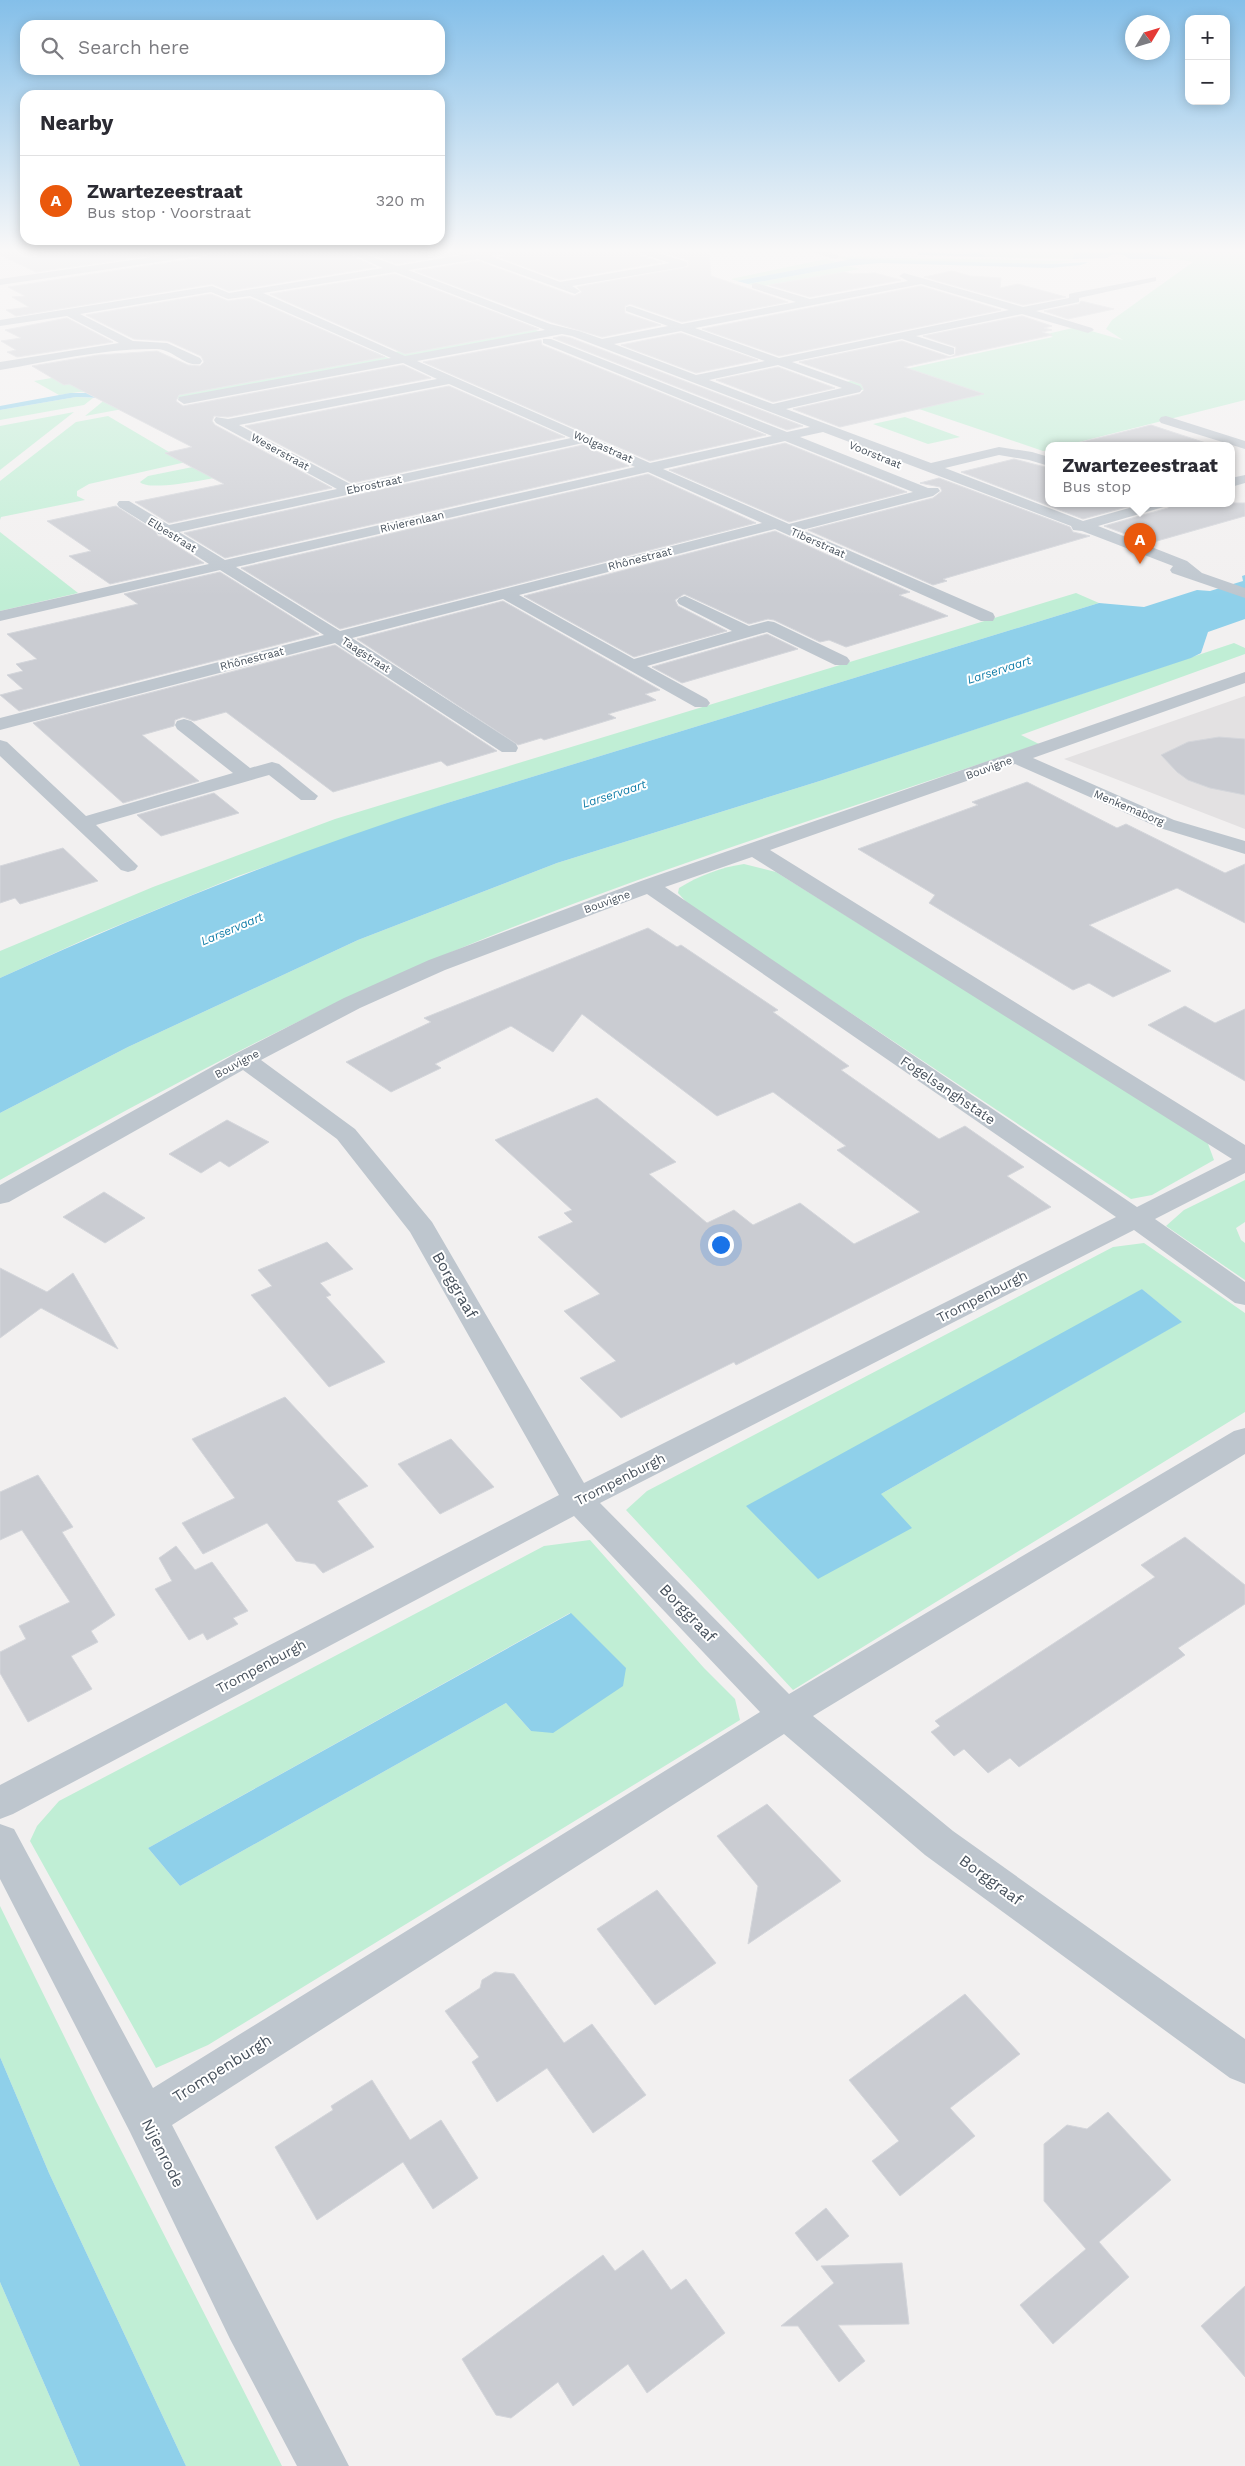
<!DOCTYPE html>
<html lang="en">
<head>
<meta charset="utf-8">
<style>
	:root { --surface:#fff; --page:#f7f7f7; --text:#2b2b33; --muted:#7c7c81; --line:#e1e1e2; --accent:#ea580c }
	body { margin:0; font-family:"Work Sans",sans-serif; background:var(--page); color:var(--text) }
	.controls { position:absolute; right:15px; top:15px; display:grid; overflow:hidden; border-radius:10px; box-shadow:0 2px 12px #0003 }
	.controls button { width:45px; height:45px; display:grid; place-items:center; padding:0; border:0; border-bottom:1px solid var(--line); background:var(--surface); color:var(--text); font:25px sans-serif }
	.compass { position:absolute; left:1125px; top:15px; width:45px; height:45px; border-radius:50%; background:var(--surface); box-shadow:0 2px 12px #0003; rotate:52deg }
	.you { position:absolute; left:720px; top:1244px; width:18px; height:18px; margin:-12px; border:4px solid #fff; border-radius:50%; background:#1a73e8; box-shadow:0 0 0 8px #1a73e833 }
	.badge { display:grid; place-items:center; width:32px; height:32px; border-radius:50%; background:var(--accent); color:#fff; font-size:16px; font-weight:700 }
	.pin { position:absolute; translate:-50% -41px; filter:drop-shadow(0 1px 2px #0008) }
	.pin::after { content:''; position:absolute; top:26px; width:18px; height:15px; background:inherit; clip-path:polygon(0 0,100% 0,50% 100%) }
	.popup { position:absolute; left:1045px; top:442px; width:190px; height:65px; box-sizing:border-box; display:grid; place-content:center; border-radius:10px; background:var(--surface); filter:drop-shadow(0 1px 4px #0005); font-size:16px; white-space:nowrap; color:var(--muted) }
	.popup b { font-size:19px; color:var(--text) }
	.popup::after { content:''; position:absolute; left:50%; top:100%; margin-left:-10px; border:10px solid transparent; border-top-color:var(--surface) }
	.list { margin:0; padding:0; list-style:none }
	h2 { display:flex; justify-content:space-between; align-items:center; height:65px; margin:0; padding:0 20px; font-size:21px }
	h2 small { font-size:16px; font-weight:400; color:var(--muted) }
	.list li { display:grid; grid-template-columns:32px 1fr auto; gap:15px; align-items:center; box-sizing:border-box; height:90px; padding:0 20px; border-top:1px solid var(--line) }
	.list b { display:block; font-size:19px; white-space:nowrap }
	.list p { margin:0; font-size:16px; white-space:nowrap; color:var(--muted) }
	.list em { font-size:16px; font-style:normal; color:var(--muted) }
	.icon { flex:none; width:28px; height:28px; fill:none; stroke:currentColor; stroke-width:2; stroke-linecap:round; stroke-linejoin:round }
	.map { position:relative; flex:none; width:1245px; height:2466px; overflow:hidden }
	.search { position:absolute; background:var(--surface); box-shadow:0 2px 12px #0003; left:20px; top:20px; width:425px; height:55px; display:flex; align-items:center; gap:12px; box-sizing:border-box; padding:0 18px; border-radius:15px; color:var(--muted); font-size:19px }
	.panel { position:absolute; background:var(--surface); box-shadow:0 2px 12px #0003; left:20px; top:90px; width:425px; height:155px; border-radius:15px }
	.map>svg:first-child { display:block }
</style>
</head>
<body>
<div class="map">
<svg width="1245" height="2466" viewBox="0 0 1245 2466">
	<rect width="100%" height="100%" fill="#f2f0f0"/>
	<path fill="#e3e1e2" d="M1245 696V829L1064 759Z"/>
	<g fill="#c0eed5" fill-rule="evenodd">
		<path d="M949 252H1090H1074L1073 259 987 257 978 252 967 254Z"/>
		<path d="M1136 252H1245V400L1067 445H1049V450L1043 451 851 386 846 382 1053 337 1047 334 1077 327 1123 340 1106 329 1112 320 1193 262Z"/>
		<path d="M838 257 1073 261 1052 264 845 260Z"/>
		<path d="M826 259 836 262 737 281 731 279Z"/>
		<path d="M847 266 860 269 758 287 748 284Z"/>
		<path d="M522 324 540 332 406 357 395 352Z"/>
		<path d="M381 355 390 359 85 416 107 398Z"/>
		<path d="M145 362 101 393 79 392 59 395 34 381Z"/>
		<path d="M76 397 93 398 84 405 0 420V410Z"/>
		<path d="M74 412 0 470V426Z"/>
		<path d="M108 416 186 462 89 484 77 491V496L85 500 1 517 0 520V481L76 422Z"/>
		<path d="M905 417 960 437 928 444 873 424Z"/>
		<path d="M257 454 276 464C254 469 152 495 140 482L148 476Z"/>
		<path d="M0 532 78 593 0 611Z"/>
		<path d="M1076 593 1099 603 447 803 238 876 90 937 0 978V951L153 887 335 819Z"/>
		<path d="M1234 643 1245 648V654L1021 735 1039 744C847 809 653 869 466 946 305 1012 152 1095 0 1180V1113L128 1047 358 940 557 863 823 780Z"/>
		<path d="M744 864 776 872 1207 1141 1214 1160 1152 1195 1131 1199 691 907 678 893 679 888C698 876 722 867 744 864Z"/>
		<path d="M1245 1180V1222L1236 1228 1241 1240 1245 1243V1280L1166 1226 1184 1210Z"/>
		<path d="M1144 1243 1245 1313V1412L793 1690 626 1510 647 1491 1113 1247ZM1142 1289 1181 1322 881 1494Z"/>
		<path d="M590 1540 704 1668 735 1699 740 1720 208 2045 156 2068 30 1841 37 1826 59 1801 544 1546ZM570 1613 531 1731 506 1703 180 1886 148 1848Z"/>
		<path d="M0 1906 97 2103 282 2466H186L49 2173 0 2057Z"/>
		<path d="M0 2282 80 2466H0Z"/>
	</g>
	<g fill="#8fd0ea">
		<path d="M920 252 967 254 978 252 987 257 917 255Z"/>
		<path d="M1074 252H1142L1174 259H1130L1123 255 1113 254 1107 258 1073 259Z"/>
		<path d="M852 259 1052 264 1089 262 1081 265 1050 268 880 263 847 266 748 284 737 281Z"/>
		<path d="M372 351 381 355 130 399 76 397 0 410V406L70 393H113Z"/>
		<path d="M1245 575V619L1208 632 1201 653 1191 658 823 780 557 863 358 940 128 1047 0 1113V978C146 911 294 852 447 803L1099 603 1144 607 1197 590 1210 591 1243 581 1242 576Z"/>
		<path d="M1142 1289 1182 1322 881 1494 912 1528 818 1579 746 1506Z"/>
		<path d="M571 1613 626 1668 623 1686 553 1733 531 1731 506 1703 180 1886 148 1848Z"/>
		<path d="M0 2057 49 2173 186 2466H80L0 2282Z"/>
	</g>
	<g fill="#caccd2" stroke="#d4d6db">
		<path d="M0 252H177L36 272 0 255Z"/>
		<path d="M212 252H345L376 267 229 291 212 284 16 316 6 310 29 307 12 297 25 296 8 287 205 257Z"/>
		<path d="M364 252H470L397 264Z"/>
		<path d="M507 252H639L641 256 662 262 560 280 498 257 504 256Z"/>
		<path d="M660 252H709L711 276 788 302 682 322 630 304 625 306V313L661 325 602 337 551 322 415 271 478 261 574 296 582 292 577 287 688 267V260Z"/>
		<path d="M952 271 970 276 1001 278 1000 288 1018 284 1066 297 1023 305 924 277Z"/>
		<path d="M844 272 852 274 875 273 901 280 810 297 769 285Z"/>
		<path d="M395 274 539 329 405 354 270 294Z"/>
		<path d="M921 286 1001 310 779 356 702 329Z"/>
		<path d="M211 294 228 301 250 298 385 357 179 395 176 401 183 406 403 365 431 378 228 417 214 416 212 421 215 425 332 488 169 523 135 502 224 484 165 453 192 447 69 384 64 385 32 366 98 355 157 351 188 365 200 366 204 362 201 356 168 341 134 339 86 315Z"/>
		<path d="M1081 301 1114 309 1068 319 1044 311 1079 304Z"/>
		<path d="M1022 316 1052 326 1044 328 1052 330 1042 332 1052 335 904 367 984 394 840 427 793 409 860 394 864 390 861 384 799 362 902 341 950 357 955 355 956 347 923 336Z"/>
		<path d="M67 318 113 342 17 357 7 352 16 350 1 341 21 338 5 330Z"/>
		<path d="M681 333 758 360 696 373 621 345Z"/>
		<path d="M562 336 571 338 803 426 787 430 553 338Z"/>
		<path d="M541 340 542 345 766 435 650 461 423 362Z"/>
		<path d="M778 367 835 388 773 402 716 380Z"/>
		<path d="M449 386 565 437 352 483 245 426Z"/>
		<path d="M1151 425 1209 444 1071 445 1086 441Z"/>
		<path d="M785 443 907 492 789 522 669 470Z"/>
		<path d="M583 445 629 466 225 558 184 533Z"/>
		<path d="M1014 459 1049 468V503H1141L1083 519 961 472Z"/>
		<path d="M648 474 756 523 340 629 241 568Z"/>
		<path d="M939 478 1070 527 1073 532 1090 536 943 579 947 581 933 585 808 530 933 498 942 491 940 487 920 483Z"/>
		<path d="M1171 503H1245V516L1150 543 1104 526 1168 508Z"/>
		<path d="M116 506 155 531 158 536 163 537 204 563 110 584 69 556 91 551 47 521Z"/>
		<path d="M775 531 910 592 899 595 948 616 846 647 829 640 820 642 774 620 768 619 749 624 684 594 675 600 678 606 727 631 634 657 524 596Z"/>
		<path d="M220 572 319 634 19 711 0 695 23 689 7 675 23 671 16 664 37 659 7 634 138 604 124 594Z"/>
		<path d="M503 601 660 690 645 694 656 700 608 714 616 718 544 740 541 738 518 745 357 639Z"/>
		<path d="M767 634 798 649 682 683 652 667Z"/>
		<path d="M335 645 497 751 447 766 441 761 333 792 226 712 194 721 183 717 175 720 174 726 142 735 199 781 123 803 33 723Z"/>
		<path d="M1219 737 1245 739V795L1210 788 1188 780 1177 772 1161 755 1188 742Z"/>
		<path d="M1027 782 1117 828 1126 824 1225 873 1245 864V923L1177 888 1089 925 1171 971 1113 997 1089 983 1073 990 929 903 935 895 858 849 978 805 972 802Z"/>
		<path d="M214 793 239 813 161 836 137 815Z"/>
		<path d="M63 848 98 881 20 904 15 898 0 903V866Z"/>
		<path d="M648 928 677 947 681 945 778 1010 773 1012 849 1066 841 1070 939 1139 965 1126 1024 1167 1007 1176 1051 1207 736 1365 734 1362 621 1418 580 1378 616 1361 564 1311 600 1294 538 1237 573 1222 564 1213 572 1210 495 1140 597 1098 676 1162 649 1174 707 1223 734 1210 753 1225 800 1203 854 1244 920 1212 837 1150 846 1146 773 1092 717 1116 582 1014 553 1052 511 1026 435 1064 441 1068 391 1092 346 1062 431 1022 424 1018Z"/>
		<path d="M1185 1006 1215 1023 1245 1009V1081L1148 1025Z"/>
		<path d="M227 1120 269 1142 229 1167 220 1161 201 1173 169 1154Z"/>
		<path d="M104 1192 145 1218 105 1243 63 1217Z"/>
		<path d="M327 1242 353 1269 320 1283 331 1295 326 1297 385 1362 329 1387 251 1295 272 1286 258 1270Z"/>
		<path d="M0 1268 47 1292 73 1273 118 1349 41 1308 0 1338Z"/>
		<path d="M285 1397 368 1486 337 1501 374 1547 323 1573 315 1564 296 1561 267 1523 203 1554 182 1523 235 1498 192 1439Z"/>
		<path d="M451 1439 494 1487 440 1514 398 1464Z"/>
		<path d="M38 1475 73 1527 62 1532 115 1615 91 1631 98 1642 71 1656 92 1689 28 1722 0 1673V1652L26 1639 19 1626 70 1602 22 1530 0 1540V1492Z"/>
		<path d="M1185 1537 1245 1585V1604L1178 1648 1185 1655 1019 1767 1010 1758 988 1773 964 1749 954 1756 931 1732 940 1726 935 1721 1155 1577 1141 1565Z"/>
		<path d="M176 1546 195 1570 212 1562 248 1611 233 1618 238 1624 207 1640 203 1633 189 1640 155 1589 172 1581 159 1558Z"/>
		<path d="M767 1804 841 1881 748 1944 758 1886 717 1836Z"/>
		<path d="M657 1890 716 1963 655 2005 597 1929Z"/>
		<path d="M495 1972 514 1974 564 2043 592 2024 646 2095 593 2133 547 2068 497 2102 472 2062 479 2057 445 2011 480 1988 482 1980Z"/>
		<path d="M965 1994 1020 2054 950 2108 975 2136 900 2196 872 2161 899 2141 849 2080Z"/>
		<path d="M372 2080 410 2140 441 2120 478 2178 433 2209 403 2162 317 2220 275 2147 333 2110 331 2106Z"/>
		<path d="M1108 2112 1171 2180 1099 2242 1129 2277 1053 2344 1020 2305 1086 2249 1044 2201V2144L1067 2125 1087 2129Z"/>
		<path d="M826 2208 849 2236 817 2261 795 2233Z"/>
		<path d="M643 2250 671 2290 686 2279 725 2333 647 2393 628 2364 573 2406 558 2382 511 2418 496 2415 462 2359 603 2255 615 2271Z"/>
		<path d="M902 2263 909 2324 838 2325 865 2361 839 2382 798 2326H781L834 2283 821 2266Z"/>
		<path d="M1245 2286V2377L1201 2326Z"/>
	</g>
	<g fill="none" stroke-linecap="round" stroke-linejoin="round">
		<g fill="#bec6ce" fill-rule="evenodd">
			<path d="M187 252H210L205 255 0 285V279Z"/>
			<path d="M347 252H360L397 266 478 252H505L504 254 491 256 560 282 670 263 642 254 641 252H655L687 262V266L683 267 572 286 580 291 575 294 478 259 408 270 550 324 579 331 602 339 668 326 626 311V307L630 306 682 324 796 302 752 288V284L756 283 810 299 908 281 899 276 904 273 1023 307 1069 298V294L1073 293 1156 277V281L1079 298V302L1036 311 1092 328 1094 330 1088 333 1022 314 916 336 954 348V354L950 355 902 339 792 362 860 386 862 389 860 392 786 409 931 463 999 447 1032 452 1049 457V466L1029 460 999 455 945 468 1083 521 1147 503H1169L1167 506 1098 526 1187 561 1202 573 1245 588V598L1172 573 1170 570 1173 566 1082 531 1073 530 1071 526 823 432 800 437 928 488H938L940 491 933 496 802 530 993 613 995 617 993 621H981L775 529 519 595 634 659 732 631 679 604 677 601 679 598 685 596 749 626 768 621 774 622 847 657 850 661 847 665H835L767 632 647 666 707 699 710 703 707 707H695L503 599 352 638 516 744 518 748 516 752H502L335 643 0 730V718L324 635 220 570 0 621V611L209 564 164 535 158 534 156 530 119 507 117 504 119 501H129L169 525 337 489 216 423 214 420 216 417 228 419 437 379 403 363 184 404 178 400 179 397 391 358 250 296 228 299 211 292 80 314 133 341 167 343 200 358 202 361 200 364C185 367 172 349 157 349 105 348 52 361 0 370V362L119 343 67 316 0 326V320L212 286 229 293 383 268ZM395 272 543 329 545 330 405 356 263 293ZM921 284 1009 310 779 358 695 328ZM681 331 765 361 696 375 614 344ZM562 334 572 336 810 427 787 432 551 339H543V343L772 436 650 463 417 361ZM778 365 842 388 773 404 709 380ZM449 384 571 438 352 485 239 425ZM785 441 913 492 789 524 663 469ZM583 443 635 467 225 560 179 532ZM648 472 762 523 340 631 236 567Z"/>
			<path d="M812 252H829L840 256 835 259Z"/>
			<path d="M1166 416 1245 441V449L1161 423 1159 420 1161 417Z"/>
			<path d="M1245 475V483L1231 487V478Z"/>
			<path d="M1245 672V683L1033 758 1174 820 1245 841V854L1160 828 1015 764 770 850 1245 1145V1173L1155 1219 1245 1282V1305L1235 1303 1134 1230 600 1503 789 1694 1234 1431 1245 1428V1454L813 1716 953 1831 1245 2039V2084L1230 2078 925 1855 784 1734 172 2125 349 2466H297L230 2339 130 2132 0 1879V1824L14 1829 153 2088 760 1712 574 1516 13 1814 0 1819V1785L559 1495 410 1232 337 1139 243 1070 9 1202 0 1204V1185L235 1054 344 998 429 960 641 881ZM752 857 1232 1159 1137 1207 665 887ZM647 894 1116 1217 584 1483 432 1222 355 1129 261 1060 360 1008 445 970Z"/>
			<path d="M184 719 191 721 250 768 272 762 279 764 318 796 315 800H301L269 775 96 825 138 866 135 870 128 872 121 870 0 756V740L7 742 86 816 233 773 177 729 175 725 177 721Z"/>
		</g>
	</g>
	<linearGradient id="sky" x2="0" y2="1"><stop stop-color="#84bfe9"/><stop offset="0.42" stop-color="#f9f8f8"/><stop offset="1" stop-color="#f9f8f8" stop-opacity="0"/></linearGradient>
	<rect width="1245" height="597" fill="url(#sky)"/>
	<g text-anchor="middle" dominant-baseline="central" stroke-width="4" stroke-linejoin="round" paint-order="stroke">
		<g font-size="11" fill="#48525d" stroke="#fff">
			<text transform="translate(603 447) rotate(24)">Wolgastraat</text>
			<text transform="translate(280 452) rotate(29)">Weserstraat</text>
			<text transform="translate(875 455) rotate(22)">Voorstraat</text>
			<text transform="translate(374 485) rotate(-12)">Ebrostraat</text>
			<text transform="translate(412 522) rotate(-13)">Rivierenlaan</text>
			<text transform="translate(172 535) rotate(32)">Elbestraat</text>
			<text transform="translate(818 543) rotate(24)">Tiberstraat</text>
			<text transform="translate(640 559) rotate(-14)">Rhônestraat</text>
			<text transform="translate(366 655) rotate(33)">Taagstraat</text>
			<text transform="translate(252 659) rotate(-14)">Rhônestraat</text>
			<text transform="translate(989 768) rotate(-20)">Bouvigne</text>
			<text transform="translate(1129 808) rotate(23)">Menkemaborg</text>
			<text transform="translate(607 902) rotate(-20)">Bouvigne</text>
			<text transform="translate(237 1064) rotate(-28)">Bouvigne</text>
		</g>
		<g font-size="12" font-style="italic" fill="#117da8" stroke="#fff">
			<text transform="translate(999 670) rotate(-18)">Larservaart</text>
			<text transform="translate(614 794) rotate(-18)">Larservaart</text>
			<text transform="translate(232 929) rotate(-23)">Larservaart</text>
		</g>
		<g font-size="14" fill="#48525d" stroke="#fff">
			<text transform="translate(948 1090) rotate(34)">Fogelsanghstate</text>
			<text transform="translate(982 1296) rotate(-27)">Trompenburgh</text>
			<text transform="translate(620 1479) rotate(-27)">Trompenburgh</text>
			<text transform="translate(261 1666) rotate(-28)">Trompenburgh</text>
		</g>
		<g font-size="16" fill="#48525d" stroke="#fff">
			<text transform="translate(455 1285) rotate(60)">Borggraaf</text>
			<text transform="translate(688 1613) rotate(46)">Borggraaf</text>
			<text transform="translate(991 1880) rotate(36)">Borggraaf</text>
			<text transform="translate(222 2068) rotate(-32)">Trompenburgh</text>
			<text transform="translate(163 2153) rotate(63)">Nijenrode</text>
		</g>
	</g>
</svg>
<div class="controls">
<button>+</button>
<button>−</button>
</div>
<svg class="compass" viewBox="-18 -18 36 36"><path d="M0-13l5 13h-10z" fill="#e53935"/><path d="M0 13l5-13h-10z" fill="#7c7c81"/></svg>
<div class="you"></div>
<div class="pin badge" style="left:1140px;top:564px">A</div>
<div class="popup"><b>Zwartezeestraat</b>Bus stop</div>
<div class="search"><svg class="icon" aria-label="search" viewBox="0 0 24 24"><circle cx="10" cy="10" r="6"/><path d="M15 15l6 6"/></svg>Search here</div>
<section class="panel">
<h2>Nearby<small></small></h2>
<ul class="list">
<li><span class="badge">A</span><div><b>Zwartezeestraat</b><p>Bus stop · Voorstraat</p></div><em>320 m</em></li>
</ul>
</section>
</div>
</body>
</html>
